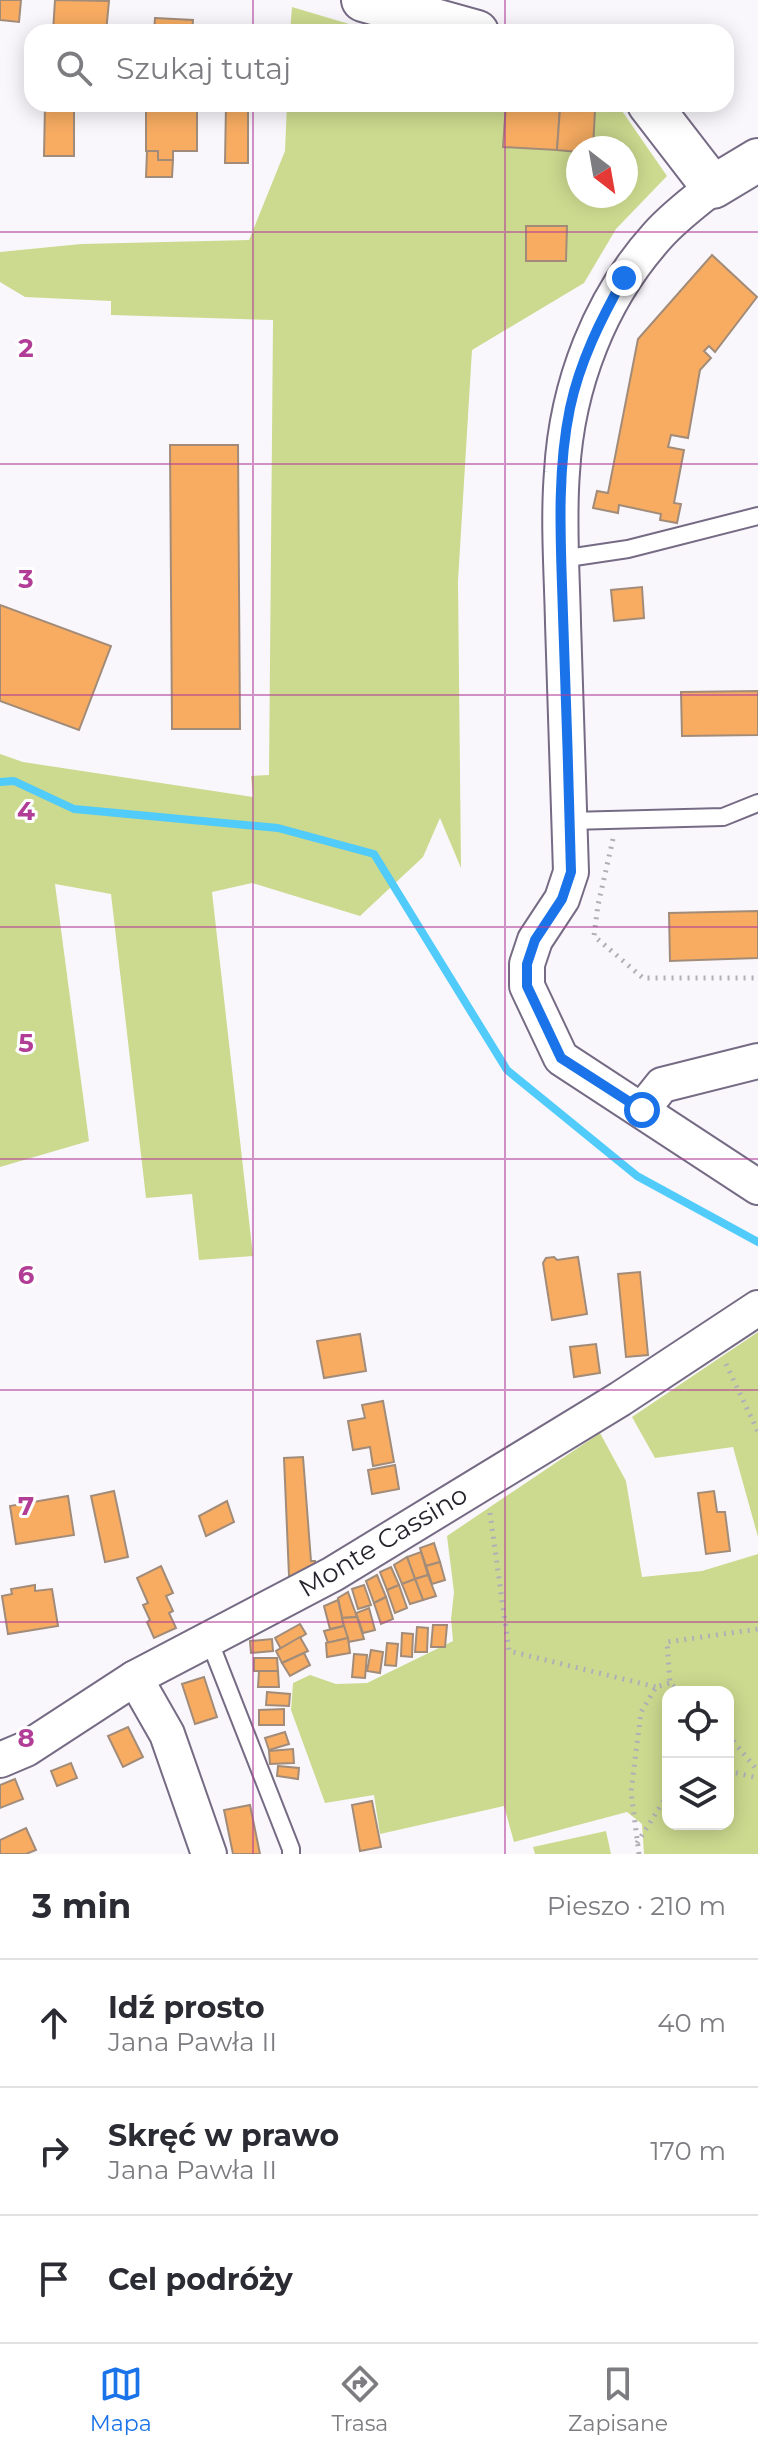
<!DOCTYPE html>
<html lang="pl">
<head>
<meta charset="utf-8">
<style>
	:root { --surface:#fff; --page:#f7f7f7; --text:#2b2b33; --muted:#7c7c81; --line:#e1e1e2; --accent:#1a73e8 }
	body { margin:0; font-family:Montserrat,sans-serif; background:var(--page); color:var(--text) }
	.controls { position:absolute; right:24px; bottom:24px; display:grid; overflow:hidden; border-radius:16px; box-shadow:0 4px 20px #0003 }
	.controls button { width:72px; height:72px; display:grid; place-items:center; padding:0; border:0; border-bottom:2px solid var(--line); background:var(--surface); color:var(--text); font:40px sans-serif }
	.compass { position:absolute; left:566px; top:136px; width:72px; height:72px; border-radius:50%; background:var(--surface); box-shadow:0 4px 20px #0003; rotate:149deg }
	.stop { position:absolute; width:24px; height:24px; margin:-18px; border:6px solid #1a73e8; border-radius:50%; background:#fff }
	.stop.end { background:#1a73e8; border-color:#fff; box-shadow:0 2px 8px #0008 }
	.list { margin:0; padding:0; list-style:none }
	h2 { display:flex; justify-content:space-between; align-items:center; height:104px; margin:0; padding:0 32px; font-size:34px }
	h2 small { font-size:26px; font-weight:400; color:var(--muted) }
	.list li { display:grid; grid-template-columns:52px 1fr auto; gap:24px; align-items:center; box-sizing:border-box; height:128px; padding:0 32px; border-top:2px solid var(--line) }
	.list b { display:block; font-size:30px; white-space:nowrap }
	.list p { margin:0; font-size:26px; white-space:nowrap; color:var(--muted) }
	.list em { font-size:26px; font-style:normal; color:var(--muted) }
	.icon { flex:none; width:44px; height:44px; fill:none; stroke:currentColor; stroke-width:2; stroke-linecap:round; stroke-linejoin:round }
	.map { position:relative; flex:none; width:758px; height:1854px; overflow:hidden }
	.search { position:absolute; background:var(--surface); box-shadow:0 4px 20px #0003; left:24px; right:24px; top:24px; height:88px; display:flex; align-items:center; gap:20px; box-sizing:border-box; padding:0 28px; border-radius:24px; color:var(--muted); font-size:30px }
	.sheet { height:488px; background:var(--surface) }
	nav { display:flex; justify-content:space-around; align-items:center; box-sizing:border-box; height:112px; border-top:2px solid var(--line); background:var(--surface); font-size:22px; color:var(--muted) }
	nav a { display:grid; justify-items:center; gap:4px }
	nav .on { color:var(--accent) }
	.map>svg:first-child { display:block }
</style>
</head>
<body>
<div class="map">
<svg width="758" height="1854" viewBox="0 0 758 1854">
	<rect width="100%" height="100%" fill="#f9f7fc"/>
	<g fill="#ccda8f" fill-rule="evenodd">
		<path d="M292 7 376 32H290Z"/>
		<path d="M287 104H614L620 108 667 176 616 229 584 283 472 350 458 581 461 868 440 818 423 857 360 916 252 883 212 892 253 1256 199 1260 192 1194 146 1198 111 894 55 884 89 1141 0 1167V754L23 762 253 797 251 776 269 775 273 320 111 315V301L25 297 0 282V252L81 244 249 240 285 151ZM578 148H626V196H578Z"/>
		<path d="M758 1332V1537L733 1447 655 1458 632 1417Z"/>
		<path d="M600 1433 626 1481 642 1577 702 1571 758 1554V1854H644L642 1824 627 1812 514 1842 504 1806 380 1834 374 1795 325 1803 291 1710 293 1683 310 1675 336 1684 367 1683 453 1641 451 1619 454 1592 447 1536ZM668 1692H728V1824H668Z"/>
		<path d="M606 1831 611 1854H535L533 1847Z"/>
	</g>
	<g fill="none" stroke-linecap="round" stroke-linejoin="round">
		<path stroke="#50cbfa" stroke-width="8" d="M0 782 14 781 74 809 278 828 374 854 507 1070 637 1176 758 1242"/>
	</g>
	<g fill="#f7ac62" stroke="#a28c79" stroke-width="2">
		<path d="M0 0H21L19 22 0 20Z"/>
		<path d="M55 0 109 1 106 32H53Z"/>
		<path d="M155 18 193 20 192 32H154Z"/>
		<path d="M45 104H74V156H44Z"/>
		<path d="M146 104H197V151H173V160H158V151H146Z"/>
		<path d="M226 104H275V108H248V163H225Z"/>
		<path d="M506 104 560 108 557 150 503 147Z"/>
		<path d="M560 108 595 110 593 148H578V152L557 150Z"/>
		<path d="M147 151H158V160H173L172 177H146Z"/>
		<path d="M526 226H567L566 261H526Z"/>
		<path d="M712 255 757 297 715 352 709 346 704 351 711 358 700 370 688 438 671 435 668 447 684 450 674 503 681 504 677 523 660 520 661 514 619 505 618 513 593 508 597 491 608 493 638 339Z"/>
		<path d="M170 445H238L240 729H172Z"/>
		<path d="M642 587 644 618 614 621 611 590Z"/>
		<path d="M0 605 111 646 79 730 0 701Z"/>
		<path d="M758 691V735L682 736 681 692Z"/>
		<path d="M758 911V958L670 961 669 913Z"/>
		<path d="M554 1257 557 1260 578 1257 587 1314 552 1320 543 1263 546 1258Z"/>
		<path d="M640 1272 648 1355 626 1357 618 1274Z"/>
		<path d="M360 1334 366 1371 324 1378 317 1341Z"/>
		<path d="M596 1344 600 1373 574 1377 570 1347Z"/>
		<path d="M383 1401 394 1462 373 1466 370 1447 353 1450 348 1421 365 1418 362 1405Z"/>
		<path d="M303 1457 311 1561H315L316 1575 289 1576 284 1458Z"/>
		<path d="M395 1465 399 1489 372 1494 368 1470Z"/>
		<path d="M114 1491 128 1557 105 1562 91 1496Z"/>
		<path d="M714 1491 717 1512H725L730 1551 706 1554 698 1493Z"/>
		<path d="M68 1496 74 1535 16 1544 10 1506Z"/>
		<path d="M227 1501 234 1522 206 1536 199 1516Z"/>
		<path d="M434 1543 440 1562 426 1566 420 1548Z"/>
		<path d="M421 1552 428 1575 415 1579 407 1557Z"/>
		<path d="M407 1557 415 1579 402 1584 394 1565Z"/>
		<path d="M440 1562 445 1580 432 1584 426 1566Z"/>
		<path d="M161 1566 173 1593 166 1596 173 1611 169 1613 176 1628 154 1638 147 1622 150 1620 143 1605 148 1603 137 1578Z"/>
		<path d="M391 1567 399 1585 387 1590 380 1572Z"/>
		<path d="M377 1575 386 1597 374 1603 366 1581Z"/>
		<path d="M428 1575 436 1596 423 1600 415 1579Z"/>
		<path d="M415 1579 423 1600 410 1604 402 1584Z"/>
		<path d="M35 1585V1591L52 1589 58 1626 8 1634 2 1596 12 1594 11 1589Z"/>
		<path d="M364 1585 371 1605 358 1609 352 1589Z"/>
		<path d="M399 1585 407 1608 395 1613 387 1590Z"/>
		<path d="M348 1592 357 1617 342 1618 338 1598Z"/>
		<path d="M386 1597 393 1619 381 1624 374 1603Z"/>
		<path d="M338 1600 344 1626 330 1629 324 1606Z"/>
		<path d="M369 1608 375 1630 363 1633 356 1613Z"/>
		<path d="M357 1617 364 1639 348 1642 342 1618Z"/>
		<path d="M300 1624 306 1634 281 1649 275 1638Z"/>
		<path d="M433 1625H447L445 1647H431Z"/>
		<path d="M344 1626 348 1638 328 1643 324 1631Z"/>
		<path d="M417 1627 428 1628 427 1652H415Z"/>
		<path d="M402 1633 413 1634 412 1657 401 1656Z"/>
		<path d="M300 1637 308 1651 282 1663 276 1651Z"/>
		<path d="M348 1638 350 1653 327 1657 326 1643Z"/>
		<path d="M272 1639 273 1651 251 1653 250 1641Z"/>
		<path d="M387 1643 398 1644 396 1666 385 1665Z"/>
		<path d="M371 1650 383 1652 380 1673 367 1671Z"/>
		<path d="M304 1653 310 1665 290 1676 282 1663Z"/>
		<path d="M354 1654 367 1655 365 1678 352 1677Z"/>
		<path d="M254 1658H277L278 1671H254Z"/>
		<path d="M259 1671H278L279 1687H258Z"/>
		<path d="M204 1677 217 1717 195 1724 182 1684Z"/>
		<path d="M267 1692 290 1694 289 1706 266 1705Z"/>
		<path d="M284 1709V1725H259V1710Z"/>
		<path d="M128 1727 143 1757 123 1767 108 1736Z"/>
		<path d="M285 1732 289 1744 269 1750 265 1738Z"/>
		<path d="M293 1749 294 1763 270 1764 269 1751Z"/>
		<path d="M71 1763 77 1778 57 1786 51 1771Z"/>
		<path d="M278 1766 299 1768 298 1779 277 1776Z"/>
		<path d="M15 1779 23 1799 0 1808V1785Z"/>
		<path d="M372 1801 381 1847 360 1851 352 1805Z"/>
		<path d="M250 1805 260 1854H233L224 1810Z"/>
		<path d="M26 1828 36 1850 26 1854H0V1840Z"/>
	</g>
	<g fill="none" stroke-linecap="round" stroke-linejoin="round">
		<defs>
			<g id="service">
				<path d="M561 559 628 549 758 516"/>
				<path d="M570 821 723 817 758 803"/>
				<path d="M209 1640 291 1849V1854"/>
			</g>
			<g id="minor">
				<path d="M713 187C694 202 674 217 658 235 600 299 567 385 562 472 558 522 562 573 563 623 566 706 569 789 571 872L562 899 535 940 527 964V986L561 1058 758 1187"/>
				<path d="M642 1110 662 1085 758 1061"/>
				<path d="M135 1678 167 1734 209 1854"/>
				<path d="M0 1760 26 1749 135 1678 333 1574 620 1399 758 1308"/>
			</g>
			<g id="tertiary">
				<path d="M363 0 477 32"/>
				<path d="M649 104 713 187 758 160"/>
			</g>
		</defs>
		<use href="#service" stroke="#766b84" stroke-width="20"/>
		<use href="#minor" stroke="#766b84" stroke-width="38"/>
		<use href="#tertiary" stroke="#766b84" stroke-width="46"/>
		<g stroke="#b1afb5" stroke-width="5" stroke-dasharray="2 6" stroke-linecap="butt">
			<path d="M613 839 598 905 594 936 643 978H758"/>
			<path d="M726 1364 758 1432"/>
			<path d="M490 1513 509 1651 656 1687"/>
			<path d="M680 1692 670 1683 667 1642 758 1629"/>
			<path d="M728 1735 758 1771"/>
			<path d="M728 1771 758 1778"/>
			<path d="M637 1843 668 1794"/>
			<path d="M639 1854 631 1792 641 1712 656 1687 670 1683"/>
		</g>
		<use href="#service" stroke="#fff" stroke-width="16"/>
		<use href="#minor" stroke="#fff" stroke-width="34"/>
		<use href="#tertiary" stroke="#fff" stroke-width="42"/>
	</g>
	<g fill="none" stroke-linecap="round" stroke-linejoin="round">
		<path stroke="#1a73e8" stroke-width="10" d="M624 278C601 319 580 361 570 408 556 475 561 547 563 615 566 701 569 786 571 872L562 899 535 940 527 964V986L561 1058 642 1110"/>
	</g>
	<path fill="none" stroke="#b13d97" stroke-width="2" stroke-opacity="0.55" d="M253 0V32M505 0V32M253 104V1854M505 104V1854M0 232H758M0 464H758M0 695H758M0 927H758M0 1159H758M0 1390H758M0 1622H758"/>
	<g text-anchor="middle" dominant-baseline="central" stroke-width="6" stroke-linejoin="round" paint-order="stroke">
		<g font-size="26" fill="#28242e" stroke="#fff">
			<text transform="translate(383 1541) rotate(-31)">Monte Cassino</text>
		</g>
	</g>
	<g font-size="26" text-anchor="middle" font-weight="bold" fill="#b13d97" stroke="#fff" stroke-width="6" stroke-linejoin="round" paint-order="stroke">
		<text x="26" y="357">2</text>
		<text x="26" y="588">3</text>
		<text x="26" y="820">4</text>
		<text x="26" y="1052">5</text>
		<text x="26" y="1284">6</text>
		<text x="26" y="1515">7</text>
		<text x="26" y="1747">8</text>
	</g>
</svg>
<div class="controls">
<button><svg class="icon" aria-label="locate" viewBox="0 0 24 24"><circle cx="12" cy="12" r="6"/><path d="M12 2v4M12 18v4M2 12h4M18 12h4"/></svg></button>
<button><svg class="icon" aria-label="layers" viewBox="0 0 24 24"><path d="M12 4l9 5-9 5-9-5zM3 14l9 5 9-5"/></svg></button>
</div>
<svg class="compass" viewBox="-18 -18 36 36"><path d="M0-13l5 13h-10z" fill="#e53935"/><path d="M0 13l5-13h-10z" fill="#7c7c81"/></svg>
<div class="stop" style="left:642px;top:1110px"></div>
<div class="stop end" style="left:624px;top:278px"></div>
<div class="search"><svg class="icon" aria-label="search" viewBox="0 0 24 24"><circle cx="10" cy="10" r="6"/><path d="M15 15l6 6"/></svg>Szukaj tutaj</div>
</div>
<section class="sheet">
<h2>3 min<small>Pieszo · 210 m</small></h2>
<ul class="list">
<li><svg class="icon" aria-label="ahead" viewBox="0 0 24 24"><path d="M12 20V5M6 11l6-6 6 6"/></svg><div><b>Idź prosto</b><p>Jana Pawła II</p></div><em>40 m</em></li>
<li><svg class="icon" aria-label="right" viewBox="0 0 24 24"><path d="M7 20v-9h11M14 6l5 5-5 5"/></svg><div><b>Skręć w prawo</b><p>Jana Pawła II</p></div><em>170 m</em></li>
<li><svg class="icon" aria-label="arrive" viewBox="0 0 24 24"><path d="M6 21V4h12l-3 4 3 4H6"/></svg><div><b>Cel podróży</b></div></li>
</ul>
</section>
<nav>
<a class="on"><svg class="icon" aria-label="map" viewBox="0 0 24 24"><path d="M3 6l6-2 6 2 6-2v14l-6 2-6-2-6 2zM9 4v14M15 6v14"/></svg>Mapa</a>
<a><svg class="icon" aria-label="directions" viewBox="0 0 24 24"><path d="M12 3l9 9-9 9-9-9zM9 14v-3h6M13 9l2 2-2 2"/></svg>Trasa</a>
<a><svg class="icon" aria-label="saved" viewBox="0 0 24 24"><path d="M7 4h10v16l-5-4-5 4z"/></svg>Zapisane</a>
</nav>
</body>
</html>
